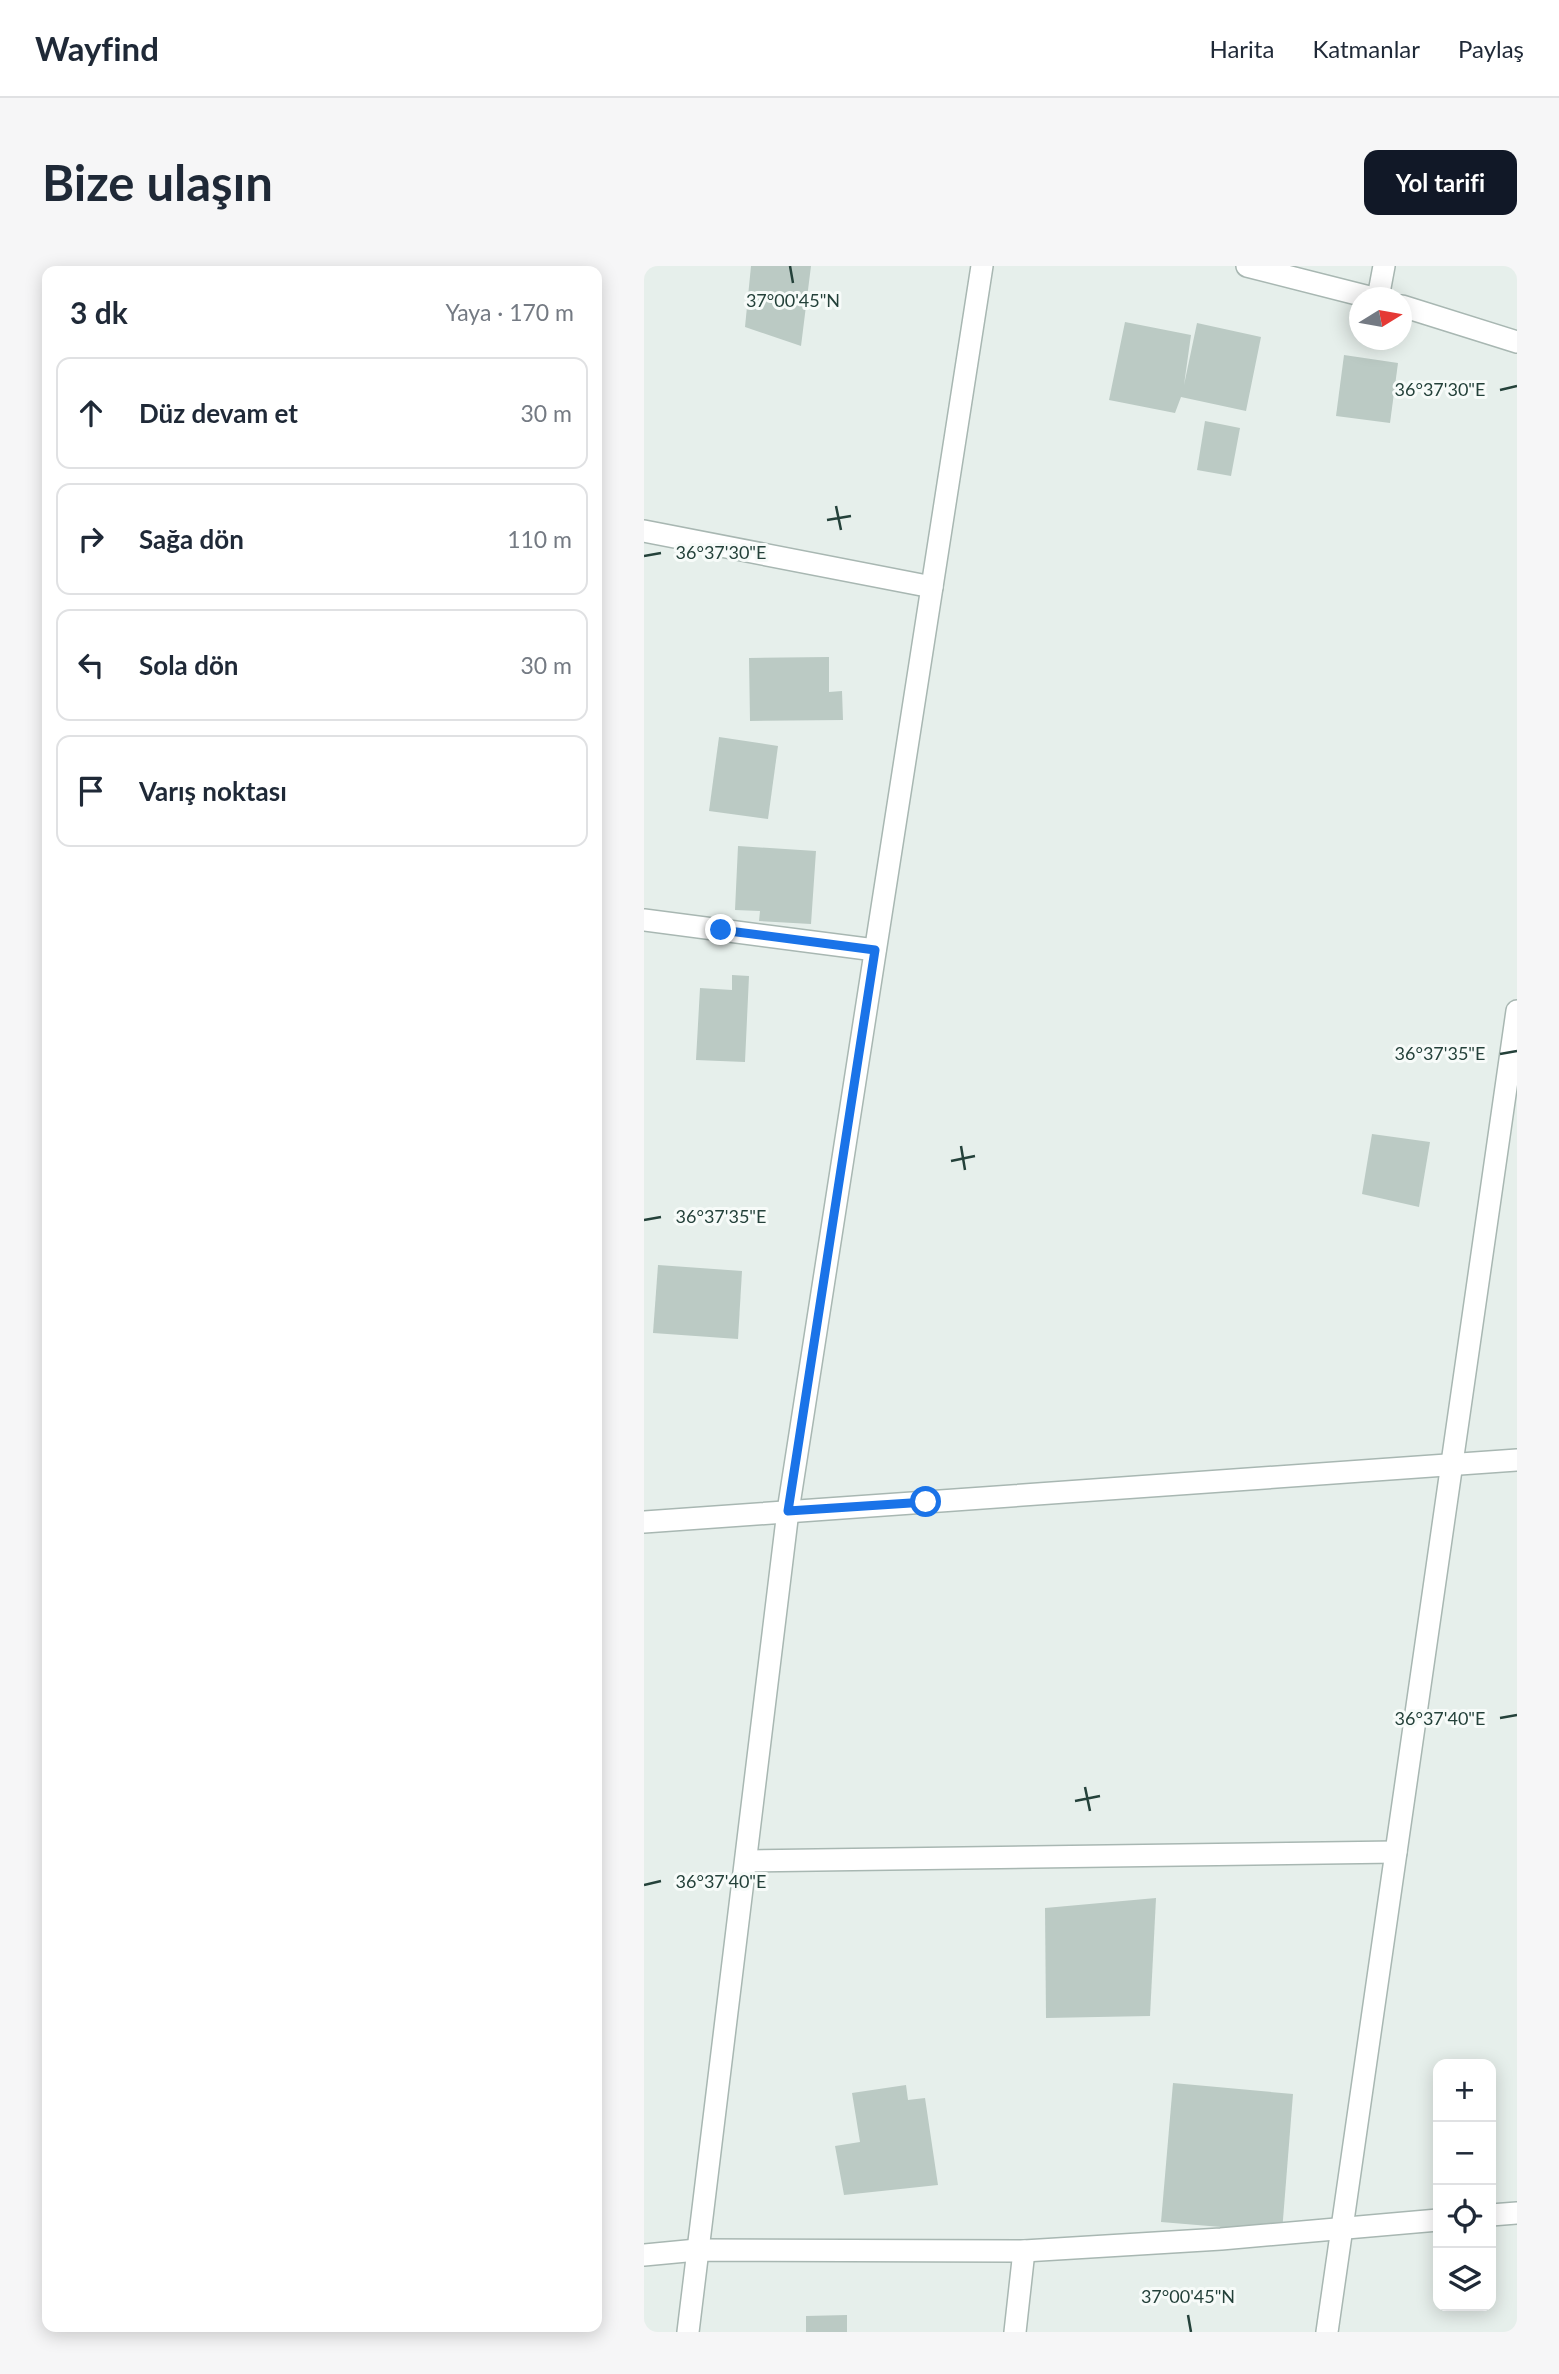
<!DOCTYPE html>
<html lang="tr">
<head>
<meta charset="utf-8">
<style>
	:root { --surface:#fff; --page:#f6f6f7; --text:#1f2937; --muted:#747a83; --line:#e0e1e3; --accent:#111827 }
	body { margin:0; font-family:Lato,sans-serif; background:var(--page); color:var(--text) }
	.controls { position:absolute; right:21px; bottom:21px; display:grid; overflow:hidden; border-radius:14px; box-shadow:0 4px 18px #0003 }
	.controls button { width:63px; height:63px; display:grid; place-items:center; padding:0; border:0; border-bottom:2px solid var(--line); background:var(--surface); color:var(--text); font:35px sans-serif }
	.compass { position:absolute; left:705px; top:21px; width:63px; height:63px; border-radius:50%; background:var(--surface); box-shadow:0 4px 18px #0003; rotate:79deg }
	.stop { position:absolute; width:21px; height:21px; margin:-16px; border:5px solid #1a73e8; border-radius:50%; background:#fff }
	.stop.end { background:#1a73e8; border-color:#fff; box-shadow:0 2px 7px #0008 }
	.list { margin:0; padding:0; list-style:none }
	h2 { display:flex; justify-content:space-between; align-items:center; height:91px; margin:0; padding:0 28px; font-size:30px }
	h2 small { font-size:23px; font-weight:400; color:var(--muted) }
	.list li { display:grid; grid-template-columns:46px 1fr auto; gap:21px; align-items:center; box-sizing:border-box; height:112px; margin:0 14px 14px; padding:0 14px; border:2px solid var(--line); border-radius:14px }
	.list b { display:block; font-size:26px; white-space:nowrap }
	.list em { font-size:23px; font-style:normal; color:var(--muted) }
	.icon { flex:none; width:38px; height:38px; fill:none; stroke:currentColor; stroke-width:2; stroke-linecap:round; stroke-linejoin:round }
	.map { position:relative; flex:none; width:873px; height:2066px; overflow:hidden; border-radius:14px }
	header { display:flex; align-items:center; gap:42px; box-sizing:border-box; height:98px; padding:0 35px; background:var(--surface); border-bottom:2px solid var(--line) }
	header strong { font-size:33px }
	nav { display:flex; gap:38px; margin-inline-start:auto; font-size:24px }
	.intro { display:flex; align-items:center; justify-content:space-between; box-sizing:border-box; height:168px; padding:0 42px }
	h1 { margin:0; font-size:49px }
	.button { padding:18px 32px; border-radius:14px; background:var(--accent); color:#fff; font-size:24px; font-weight:700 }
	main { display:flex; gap:42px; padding:0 42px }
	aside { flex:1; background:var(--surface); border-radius:14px; box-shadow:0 4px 18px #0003 }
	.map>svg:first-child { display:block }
</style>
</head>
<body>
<header>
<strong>Wayfind</strong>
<nav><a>Harita</a><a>Katmanlar</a><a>Paylaş</a></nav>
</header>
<div class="intro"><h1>Bize ulaşın</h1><a class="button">Yol tarifi</a></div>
<main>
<aside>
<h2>3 dk<small>Yaya · 170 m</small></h2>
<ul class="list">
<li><svg class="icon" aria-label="ahead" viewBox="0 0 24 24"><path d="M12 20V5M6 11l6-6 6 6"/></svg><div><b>Düz devam et</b></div><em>30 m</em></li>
<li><svg class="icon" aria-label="right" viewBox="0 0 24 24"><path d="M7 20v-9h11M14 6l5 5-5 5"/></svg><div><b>Sağa dön</b></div><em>110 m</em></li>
<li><svg class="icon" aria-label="left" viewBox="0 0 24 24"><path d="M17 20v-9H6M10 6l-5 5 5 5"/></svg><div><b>Sola dön</b></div><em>30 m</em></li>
<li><svg class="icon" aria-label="arrive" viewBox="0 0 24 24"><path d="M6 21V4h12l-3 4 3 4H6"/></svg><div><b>Varış noktası</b></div></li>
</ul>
</aside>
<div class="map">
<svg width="873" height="2066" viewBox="0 0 873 2066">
	<rect width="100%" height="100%" fill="#e6efeb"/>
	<g fill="#bbcac4">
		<path d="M107 0H167L157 80 101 61Z"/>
		<path d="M481 56 547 69 540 119 553 57 617 71 602 145 537 131 531 147 465 134Z"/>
		<path d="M700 89 754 97 746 157 692 150Z"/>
		<path d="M561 155 596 162 587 210 553 204Z"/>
		<path d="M185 391V426L198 425 199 454 106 455 105 392Z"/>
		<path d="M75 471 134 480 124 553 65 545Z"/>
		<path d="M94 580 172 585 167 658 115 655 116 645 91 644Z"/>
		<path d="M88 709 105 710 101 796 52 794 56 722 88 724Z"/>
		<path d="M728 868 786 876 775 941 718 928Z"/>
		<path d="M14 999 98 1005 94 1073 9 1067Z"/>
		<path d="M512 1632 506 1750 402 1752 401 1642Z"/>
		<path d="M529 1817 649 1828 638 1966 517 1956Z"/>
		<path d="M262 1819 264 1834 281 1832 294 1919 200 1929 191 1880 216 1876 208 1827Z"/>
		<path d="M203 2049V2066H162V2050Z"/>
	</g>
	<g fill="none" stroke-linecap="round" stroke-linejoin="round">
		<defs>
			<g id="minor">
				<path d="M603 0 729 32"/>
				<path d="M734 32 740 0"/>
				<path d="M758 40 873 76"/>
				<path d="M0 265 288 321"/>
				<path d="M0 654 231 684"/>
				<path d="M0 1256 873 1194"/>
				<path d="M102 1595 752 1586"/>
				<path d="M847 1949 873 1947"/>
				<path d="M0 1989 53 1984 380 1985 577 1973 794 1954"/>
				<path d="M44 2066 144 1245 338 0"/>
				<path d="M371 2066 380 1985"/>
				<path d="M683 2066 873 745"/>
			</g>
		</defs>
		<use href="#minor" stroke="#a8b7b2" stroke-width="24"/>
		<use href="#minor" stroke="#fff" stroke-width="21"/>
	</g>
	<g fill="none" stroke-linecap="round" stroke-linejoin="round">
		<path stroke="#1a73e8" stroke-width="9" d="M77 664 231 684 144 1245 282 1236"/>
	</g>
	<path fill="none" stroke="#24413a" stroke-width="2.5" d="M146 0 149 17M856 124 873 120M192 240 197 264M183 254 207 250M0 290 17 287M856 788 873 785M317 880 321 904M307 895 331 890M0 954 17 951M856 1452 873 1449M441 1521 446 1545M431 1535 456 1530M0 1619 17 1615M544 2049 547 2066"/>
	<g font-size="18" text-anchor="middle" fill="#24413a" stroke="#f7fbf9" stroke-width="6" stroke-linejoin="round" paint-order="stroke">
		<text x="149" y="41">37°00'45"N</text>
		<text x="796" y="130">36°37'30"E</text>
		<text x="77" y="293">36°37'30"E</text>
		<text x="796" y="794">36°37'35"E</text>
		<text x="77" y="957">36°37'35"E</text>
		<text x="796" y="1459">36°37'40"E</text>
		<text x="77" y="1622">36°37'40"E</text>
		<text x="544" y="2037">37°00'45"N</text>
	</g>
</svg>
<div class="controls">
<button>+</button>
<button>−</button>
<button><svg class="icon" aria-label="locate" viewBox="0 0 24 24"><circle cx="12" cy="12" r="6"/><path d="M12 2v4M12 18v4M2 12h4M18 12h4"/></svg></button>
<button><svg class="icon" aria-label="layers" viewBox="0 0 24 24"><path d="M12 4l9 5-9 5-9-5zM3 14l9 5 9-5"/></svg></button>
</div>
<svg class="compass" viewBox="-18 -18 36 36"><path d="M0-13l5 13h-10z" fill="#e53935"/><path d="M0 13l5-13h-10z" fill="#747a83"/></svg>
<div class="stop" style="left:282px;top:1236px"></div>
<div class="stop end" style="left:77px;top:664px"></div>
</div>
</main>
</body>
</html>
